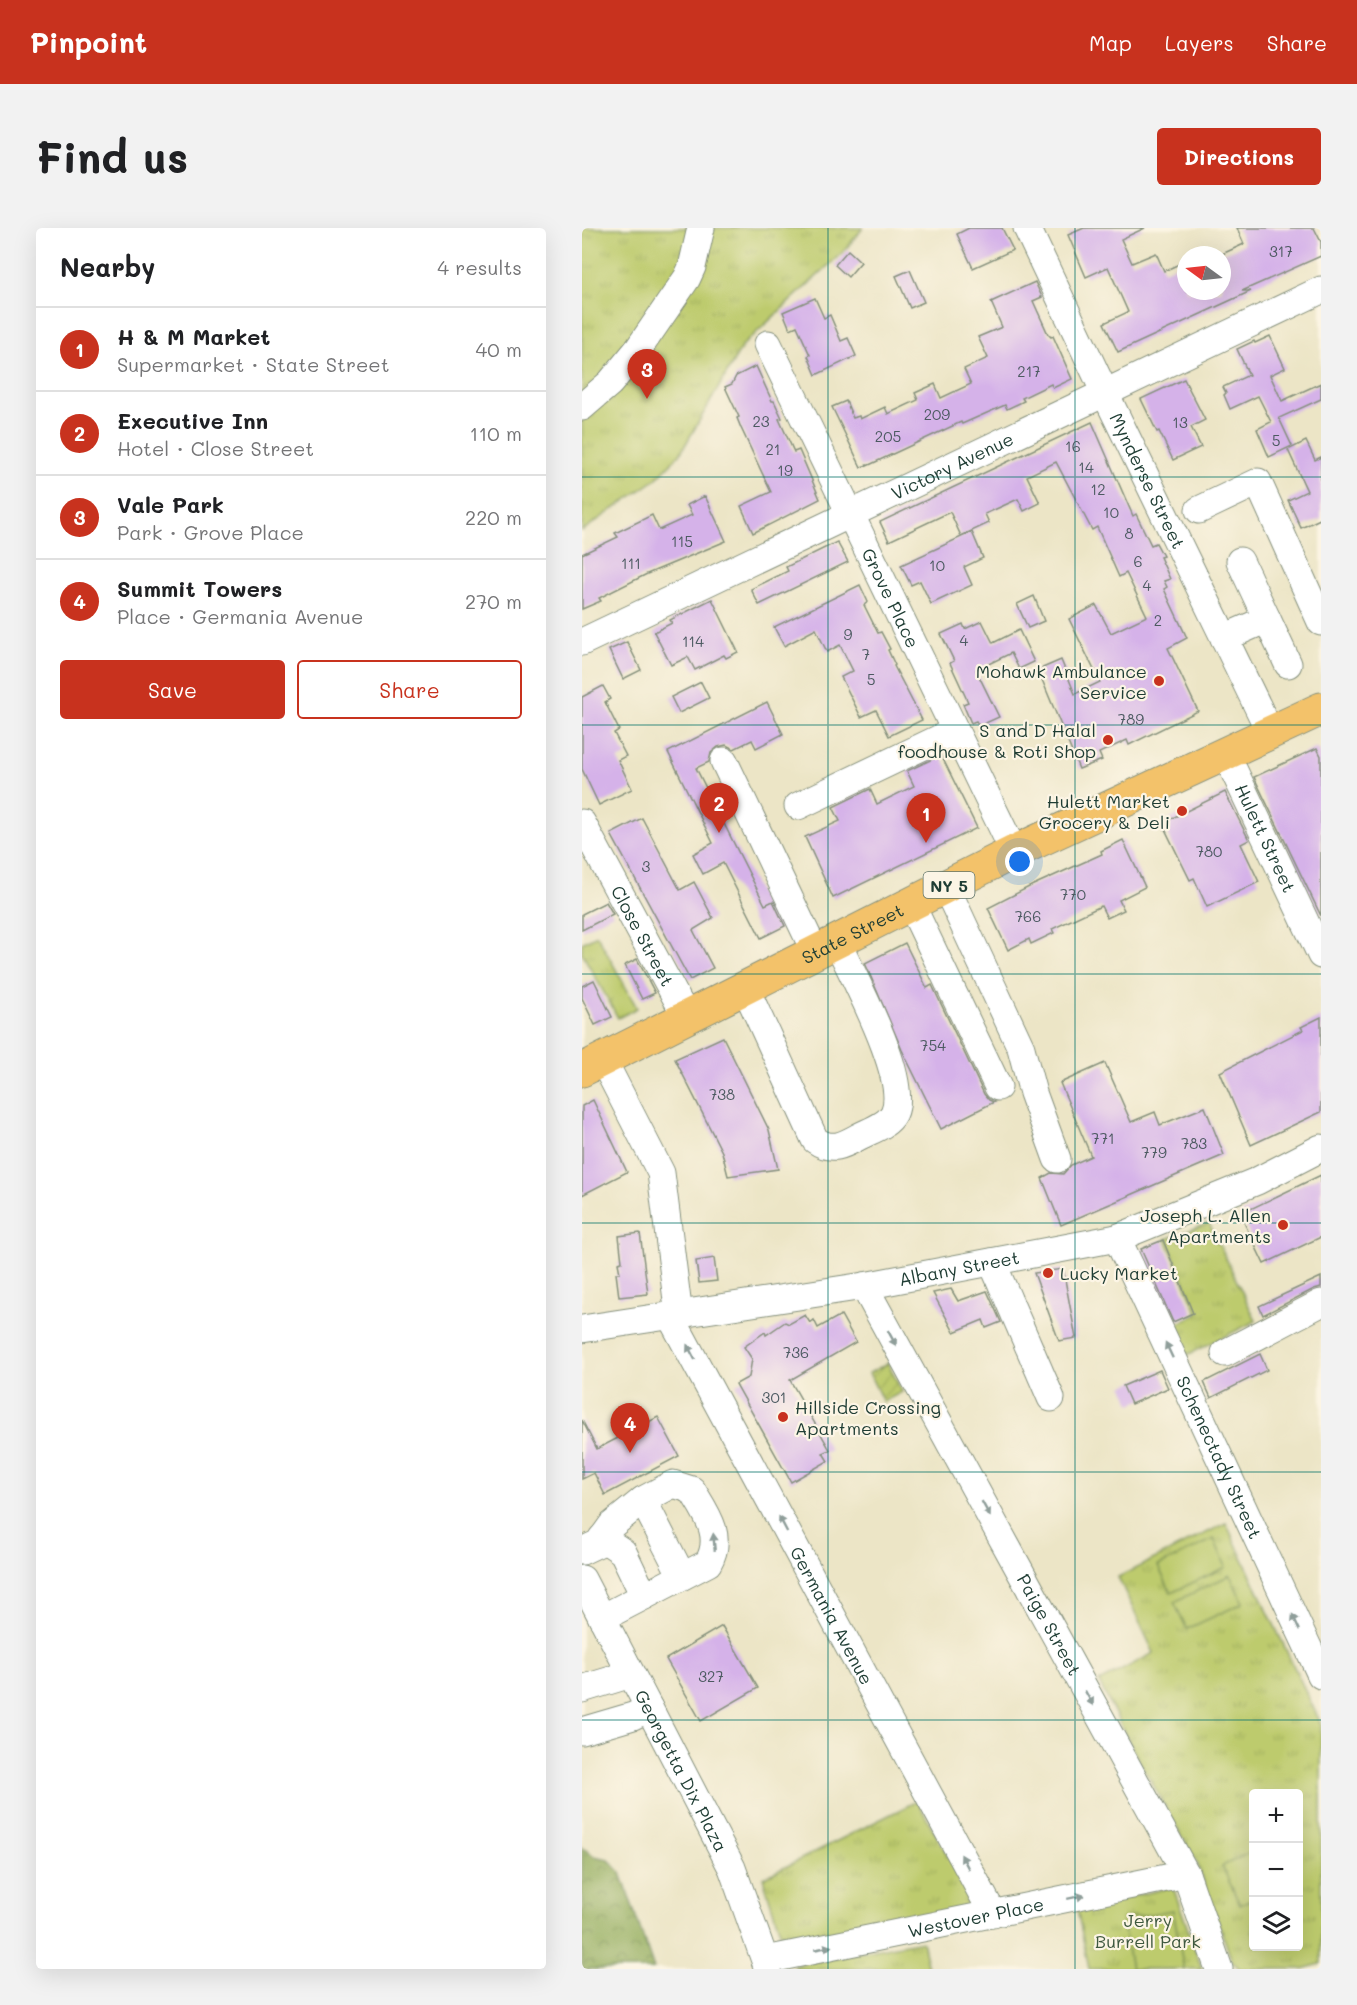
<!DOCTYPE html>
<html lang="en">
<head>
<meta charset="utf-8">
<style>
	:root { --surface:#fff; --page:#f2f2f2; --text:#202124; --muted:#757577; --line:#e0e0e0; --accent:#c8321e }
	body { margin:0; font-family:Mali,sans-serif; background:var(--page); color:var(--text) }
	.controls { position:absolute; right:18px; bottom:18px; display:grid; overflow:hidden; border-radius:6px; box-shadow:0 6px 24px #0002 }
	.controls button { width:54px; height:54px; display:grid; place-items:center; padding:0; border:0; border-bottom:2px solid var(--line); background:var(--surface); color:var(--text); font:30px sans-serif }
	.compass { position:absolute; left:595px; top:18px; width:54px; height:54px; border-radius:50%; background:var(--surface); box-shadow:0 6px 24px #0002; rotate:285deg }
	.you { position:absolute; left:438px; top:634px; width:21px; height:21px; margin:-15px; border:4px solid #fff; border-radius:50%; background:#1a73e8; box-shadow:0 0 0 9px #1a73e833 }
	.badge { display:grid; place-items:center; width:39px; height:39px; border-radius:50%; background:var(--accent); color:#fff; font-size:20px; font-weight:700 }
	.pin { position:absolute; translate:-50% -50px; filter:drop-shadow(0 2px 3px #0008) }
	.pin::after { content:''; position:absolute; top:32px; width:21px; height:18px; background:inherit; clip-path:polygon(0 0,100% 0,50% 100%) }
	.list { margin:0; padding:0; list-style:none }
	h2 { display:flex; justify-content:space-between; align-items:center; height:78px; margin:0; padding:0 24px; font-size:26px }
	h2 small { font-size:20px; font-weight:400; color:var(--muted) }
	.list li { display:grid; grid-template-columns:39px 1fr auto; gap:18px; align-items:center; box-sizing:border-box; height:84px; padding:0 24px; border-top:2px solid var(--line) }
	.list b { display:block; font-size:22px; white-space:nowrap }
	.list p { margin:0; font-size:20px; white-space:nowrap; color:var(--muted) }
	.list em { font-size:20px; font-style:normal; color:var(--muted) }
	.actions { display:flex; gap:12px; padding:18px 24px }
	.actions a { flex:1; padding:14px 0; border:2px solid var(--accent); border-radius:6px; text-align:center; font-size:21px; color:var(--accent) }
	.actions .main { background:var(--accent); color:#fff }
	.icon { flex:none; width:33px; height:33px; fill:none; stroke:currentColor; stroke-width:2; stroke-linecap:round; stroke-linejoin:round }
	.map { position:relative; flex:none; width:739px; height:1741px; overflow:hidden; border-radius:6px }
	header { display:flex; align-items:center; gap:36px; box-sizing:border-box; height:84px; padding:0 30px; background:var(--accent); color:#fff }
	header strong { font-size:28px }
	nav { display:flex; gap:33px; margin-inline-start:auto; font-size:21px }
	.intro { display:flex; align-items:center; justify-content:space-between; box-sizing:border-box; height:144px; padding:0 36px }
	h1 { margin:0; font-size:42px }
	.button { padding:15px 27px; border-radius:6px; background:var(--accent); color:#fff; font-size:21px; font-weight:700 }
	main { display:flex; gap:36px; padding:0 36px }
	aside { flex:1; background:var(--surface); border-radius:6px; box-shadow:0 6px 24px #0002 }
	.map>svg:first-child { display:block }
</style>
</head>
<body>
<header>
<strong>Pinpoint</strong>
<nav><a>Map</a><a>Layers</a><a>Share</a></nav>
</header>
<div class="intro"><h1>Find us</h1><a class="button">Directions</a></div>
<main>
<aside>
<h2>Nearby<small>4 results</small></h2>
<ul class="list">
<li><span class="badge">1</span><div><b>H &amp; M Market</b><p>Supermarket · State Street</p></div><em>40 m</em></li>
<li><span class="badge">2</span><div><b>Executive Inn</b><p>Hotel · Close Street</p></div><em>110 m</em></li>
<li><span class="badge">3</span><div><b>Vale Park</b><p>Park · Grove Place</p></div><em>220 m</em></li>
<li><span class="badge">4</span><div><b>Summit Towers</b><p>Place · Germania Avenue</p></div><em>270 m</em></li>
</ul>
<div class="actions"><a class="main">Save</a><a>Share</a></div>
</aside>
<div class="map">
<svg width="739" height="1741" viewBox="0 0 739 1741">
	<defs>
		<pattern id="grass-tufts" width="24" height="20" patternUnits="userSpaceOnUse" patternTransform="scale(1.5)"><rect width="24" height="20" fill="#bdcb6d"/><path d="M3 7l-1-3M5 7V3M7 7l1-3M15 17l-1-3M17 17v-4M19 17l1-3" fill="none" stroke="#a2af5f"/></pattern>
		<pattern id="forest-crowns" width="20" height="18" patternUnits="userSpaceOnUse" patternTransform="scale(1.5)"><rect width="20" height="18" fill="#96af60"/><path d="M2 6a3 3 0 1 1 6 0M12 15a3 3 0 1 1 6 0" fill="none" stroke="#7a9050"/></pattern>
		<pattern id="garden-furrows" width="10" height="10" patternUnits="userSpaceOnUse" patternTransform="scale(1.5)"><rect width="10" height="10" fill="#bdcb6d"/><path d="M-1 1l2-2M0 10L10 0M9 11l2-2" fill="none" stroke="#a2af5f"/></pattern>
	</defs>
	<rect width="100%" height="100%" fill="#fcf5e5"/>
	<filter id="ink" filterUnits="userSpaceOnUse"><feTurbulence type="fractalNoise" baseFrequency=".0167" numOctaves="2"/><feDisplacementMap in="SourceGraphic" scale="12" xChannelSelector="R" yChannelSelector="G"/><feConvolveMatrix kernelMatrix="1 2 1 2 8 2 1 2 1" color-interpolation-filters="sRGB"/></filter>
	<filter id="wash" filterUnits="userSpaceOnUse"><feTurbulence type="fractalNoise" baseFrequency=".008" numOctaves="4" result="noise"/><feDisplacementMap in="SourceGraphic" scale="24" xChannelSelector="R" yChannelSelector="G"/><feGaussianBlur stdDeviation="1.35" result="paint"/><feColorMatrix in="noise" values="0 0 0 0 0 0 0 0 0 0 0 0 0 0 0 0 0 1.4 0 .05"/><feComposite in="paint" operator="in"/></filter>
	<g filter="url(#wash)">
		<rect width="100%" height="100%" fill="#ece5c6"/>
		<g fill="url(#grass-tufts)" stroke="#6e8450" stroke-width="1.5" fill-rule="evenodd">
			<path d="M0 0H281L262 23 161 117 98 226 73 252 0 303Z"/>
			<path d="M15 707 55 780 36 790 0 725V715Z"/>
			<path d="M627 995 674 1093 605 1127 591 1098 616 1086 584 1011Z"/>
			<path d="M644 1295 739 1496V1736L720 1741H658L650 1733 615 1635 554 1527 517 1454 572 1425 536 1349ZM672 1566H716V1718H672Z"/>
			<path d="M335 1573 394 1678 209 1714 200 1710 181 1650Z"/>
			<path d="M591 1659 620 1741H507L495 1681Z"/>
			<path d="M340 1713 346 1741H212L214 1737Z"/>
		</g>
		<path fill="url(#forest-crowns)" stroke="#5a764a" stroke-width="1.5" d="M0 1619 12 1628 26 1631 39 1645 72 1741H0Z"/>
		<path fill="url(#garden-furrows)" stroke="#6e8450" stroke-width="1.5" d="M306 1135 320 1164 301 1174 287 1145Z"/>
		<g fill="#bdcb6d" stroke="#6e8450" stroke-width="1.5">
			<path d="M632 1311 644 1339 589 1365 576 1338Z"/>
			<path d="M648 1347 661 1375 605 1401 592 1374Z"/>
			<path d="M671 1623V1670L658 1677 640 1638Z"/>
			<path d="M591 1682 602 1741H549L540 1691Z"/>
		</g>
		<g id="blocks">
			<g fill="#d5b2e9">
				<path d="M387 0H420L431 22 391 40 375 6Z"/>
				<path d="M502 0H563L539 11 550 35 574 25 582 43 604 33V63H640V26L662 16 655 0H732L739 14V28L660 63H669L536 124 522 95 546 84 526 39 504 49 486 7Z"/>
				<path d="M266 22 279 34 266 49 253 37Z"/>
				<path d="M328 42 342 74 328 80 314 48Z"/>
				<path d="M453 54 460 69 451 73 466 106 469 109 471 108 490 151 471 160 469 156 440 170 442 173 425 181 423 177 380 196 379 194 285 238V237L279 239 250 179 264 173 271 190 277 188 278 191 303 179 306 186 336 172 333 165 353 156 359 170 389 156 382 141 406 130 396 109 420 99 409 74Z"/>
				<path d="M233 70 242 90 248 87 259 113 266 110 274 128 234 147 226 128 228 127 215 98 208 101 201 84Z"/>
				<path d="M688 108 703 140 688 147 700 173 739 155V171L697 190 710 218 687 229 675 201 689 194 676 168 648 181 642 167 644 165 641 159 667 147 655 121 672 113 673 115Z"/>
				<path d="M174 138 190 173H192L200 190 197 191 212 224 217 222 238 271 171 305 159 278 189 264 159 200 155 190 157 189 143 159 150 156 154 148Z"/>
				<path d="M602 151 623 192 609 199 619 219 591 232 577 203 575 204 559 171Z"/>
				<path d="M510 194 551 288 554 286 569 317 574 315 581 328 578 329 588 351 582 353 585 359 582 361 605 410 586 420 616 483 547 517 545 512 517 525 520 532 497 541 456 442 479 432 493 466 518 454 487 391 514 377 529 405 565 388 544 345 537 349 515 299 510 302 474 234 445 248 458 275 442 283 436 271 403 286 407 295 379 308 368 284 307 313 298 294Z"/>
				<path d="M724 213 733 232 739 229V292L738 291 719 300 706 272 725 263 706 222Z"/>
				<path d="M123 268 144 313 65 346 17 370 19 373 0 381V326L36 309 33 305 70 287 77 302 110 287 105 277Z"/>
				<path d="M390 304 401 330 382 339 390 357 349 376 338 353 329 357 319 337Z"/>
				<path d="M255 314 266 334 177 377 169 361 206 343 204 339Z"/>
				<path d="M278 357 286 374 282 377 296 405 299 404 308 421 306 422 313 437 312 438 340 492 307 508 294 482 279 489 259 449 271 443 258 417 245 424 234 401 202 418 192 399Z"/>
				<path d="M452 368 462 393 446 400 435 376Z"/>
				<path d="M130 371 156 424 144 430 142 427 113 442 106 429 89 437 72 404 90 395 88 392Z"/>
				<path d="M400 393 411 415 437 402 452 434 437 441 429 425 394 442 417 489 397 498 394 493 389 495 381 476 386 474 368 435 372 433 359 406 381 396 383 401Z"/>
				<path d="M45 414 59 442 41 451 27 422Z"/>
				<path d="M119 454 127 470 97 485 89 469Z"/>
				<path d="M21 458 28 471 23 474 37 502 32 505 44 528 36 532 50 561 17 577 0 541V469Z"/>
				<path d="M185 474 201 506 174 520 170 512 152 521 144 517 136 519 129 525 127 534 114 540 183 677 191 673 203 698 179 710 141 635 121 646 111 626 131 615 86 524Z"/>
				<path d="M735 520 739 528V688L672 549Z"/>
				<path d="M359 527 395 600 251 670 223 609 258 593 251 579 288 561 295 576 332 558 325 543Z"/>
				<path d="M643 564 667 612 659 616 677 654 625 679 612 650 608 652 580 595Z"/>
				<path d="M60 590 98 662 112 654 131 690 111 702 131 740 108 752 29 606Z"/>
				<path d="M541 612 563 659 537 672 542 682 525 690 519 678 470 701 472 705 449 716 447 711 426 722 406 680 449 658 520 626 519 623Z"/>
				<path d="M24 674 31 686 0 702V686Z"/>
				<path d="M323 715 345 760 350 757 402 866 407 872 412 874 359 901 320 822 283 735Z"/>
				<path d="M55 731 73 765 60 771 43 737Z"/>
				<path d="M12 752 30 789 13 797 0 770V758Z"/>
				<path d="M739 789V884L669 917 638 844 721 802 719 799Z"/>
				<path d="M141 809 187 902 196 941 146 948 140 924 93 831Z"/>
				<path d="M523 835 549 894 573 884 578 897 623 879 642 927 479 997 460 950 469 945 481 946 489 937 509 928 478 855Z"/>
				<path d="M11 872 45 944 0 967V878Z"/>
				<path d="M739 947V1009L682 1036 658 986Z"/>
				<path d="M58 1005 66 1066 37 1069 34 1045H38L36 1035 40 1034 37 1008Z"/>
				<path d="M581 1012 611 1085 591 1094 559 1021Z"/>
				<path d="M132 1030 135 1053 117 1055 114 1033Z"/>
				<path d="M481 1041 494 1110 477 1113 452 1045Z"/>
				<path d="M739 1049V1059L732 1061 681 1087 677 1078Z"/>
				<path d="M369 1061 376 1073 405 1063 419 1094 404 1100 401 1092 372 1104 351 1065Z"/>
				<path d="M223 1087 228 1095 232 1092 236 1100 259 1087 274 1114 208 1152 248 1222 241 1225 246 1233 209 1254 154 1156 167 1149 170 1131 162 1119 183 1104 184 1107 203 1094 207 1096Z"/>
				<path d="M678 1126 685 1142 629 1170 622 1154Z"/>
				<path d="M578 1142 586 1160 549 1176 541 1158Z"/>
				<path d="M76 1189 97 1228 23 1267 12 1245 0 1251V1192L15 1221Z"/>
				<path d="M140 1398 176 1460 119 1493 84 1431Z"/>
			</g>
		</g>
	</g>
	<g filter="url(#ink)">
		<use href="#blocks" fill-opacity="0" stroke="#86917d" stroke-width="1.5"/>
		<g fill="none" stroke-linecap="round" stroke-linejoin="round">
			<defs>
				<g id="minor">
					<path id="s1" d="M445 0 523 165 688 504"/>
					<path id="s2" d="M186 116 432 624"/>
					<path d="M0 179 28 155 57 120 105 50 110 39 119 0"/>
					<path d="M617 282 676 254 739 394"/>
					<path d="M685 391 706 436"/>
					<path d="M642 410 685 391 658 333"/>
					<path id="s3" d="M0 414 739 62"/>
					<path id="s4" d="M644 526 739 727"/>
					<path d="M142 533 233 724"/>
					<path d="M216 578 373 503"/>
					<path id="s5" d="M0 595 104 788"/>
					<path d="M364 659 439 820 451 865 475 931"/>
					<path d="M329 676 416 859"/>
					<path d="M163 759 233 912C250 924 262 917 278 908 290 902 306 897 312 885 328 851 270 747 255 713"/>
					<path d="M21 832 79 945 97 1088"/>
					<path id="s6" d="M535 1010 739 1447"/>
					<path d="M410 1034 469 1170"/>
					<path id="s7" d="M282 1058 604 1646 637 1741"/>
					<path id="s8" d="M89 1089 411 1686"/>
					<path id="s9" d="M0 1101 282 1058 535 1010 675 953 739 920"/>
					<path d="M643 1125 739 1075"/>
					<path d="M61 1272 100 1348"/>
					<path d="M20 1310 41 1324 62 1368"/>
					<path d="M0 1323 17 1315 30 1297 61 1272 91 1256 110 1262C124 1285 142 1308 126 1335L20 1390"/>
					<path id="s10" d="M0 1351 150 1640 186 1741"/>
					<path d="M0 1461 49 1446"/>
					<path d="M0 1503 51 1488 67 1480"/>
					<path id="s11" d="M184 1732 604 1646"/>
				</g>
				<g id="major">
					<path id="s12" d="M0 842 432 624 739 481"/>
				</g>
			</defs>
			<use href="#minor" stroke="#86917d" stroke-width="29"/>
			<use href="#major" stroke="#86917d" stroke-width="35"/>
			<use href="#minor" stroke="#fff" stroke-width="27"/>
			<use href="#major" stroke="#f3c26a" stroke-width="33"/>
		</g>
		<defs><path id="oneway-solid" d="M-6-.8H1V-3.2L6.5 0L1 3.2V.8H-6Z" transform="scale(1.5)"/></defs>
		<g fill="#8f9e9a">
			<use href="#oneway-solid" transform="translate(310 1110) rotate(61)"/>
			<use href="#oneway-solid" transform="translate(587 1122) rotate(-115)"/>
			<use href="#oneway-solid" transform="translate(109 1124) rotate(-118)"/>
			<use href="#oneway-solid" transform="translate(404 1281) rotate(61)"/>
			<use href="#oneway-solid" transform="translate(201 1296) rotate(-118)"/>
			<use href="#oneway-solid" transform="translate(132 1314) rotate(-95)"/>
			<use href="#oneway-solid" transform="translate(714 1394) rotate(-115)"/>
			<use href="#oneway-solid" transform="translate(507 1470) rotate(61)"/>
			<use href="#oneway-solid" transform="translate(383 1634) rotate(-118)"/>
			<use href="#oneway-solid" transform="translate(494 1669) rotate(-12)"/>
			<use href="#oneway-solid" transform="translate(241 1720) rotate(-11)"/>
		</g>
	</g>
	<path fill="none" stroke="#0f766e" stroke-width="1.5" stroke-opacity="0.55" d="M246 0V1741M493 0V1741M0 249H739M0 497H739M0 746H739M0 995H739M0 1244H739M0 1492H739"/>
	<g fill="#c8321e" stroke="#fcf5e5" stroke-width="2">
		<circle cx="577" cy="453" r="6"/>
		<circle cx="526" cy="512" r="6"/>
		<circle cx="600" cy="583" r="6"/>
		<circle cx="701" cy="997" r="6"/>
		<circle cx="466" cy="1045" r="6"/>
		<circle cx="201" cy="1189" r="6"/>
	</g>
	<g text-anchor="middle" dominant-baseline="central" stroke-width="4.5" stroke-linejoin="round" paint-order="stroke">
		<g font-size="15" fill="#4c5a61">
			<text x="699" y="23">317</text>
			<text x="447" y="143">217</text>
			<text x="355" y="186">209</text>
			<text x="179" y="193">23</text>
			<text x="598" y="194">13</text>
			<text x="306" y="208">205</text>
			<text x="694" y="212">5</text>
			<text x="491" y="218">16</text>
			<text x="191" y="221">21</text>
			<text x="504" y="239">14</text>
			<text x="203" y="242">19</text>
			<text x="516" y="261">12</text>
			<text x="529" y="284">10</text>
			<text x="547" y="305">8</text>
			<text x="100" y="313">115</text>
			<text x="556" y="333">6</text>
			<text x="49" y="335">111</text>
			<text x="355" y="337">10</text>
			<text x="565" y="357">4</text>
			<text x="576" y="392">2</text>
			<text x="266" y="406">9</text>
			<text x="382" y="412">4</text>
			<text x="111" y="413">114</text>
			<text x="284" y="426">7</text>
			<text x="289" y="451">5</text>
			<text x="549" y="491">789</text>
			<text x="627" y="623">780</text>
			<text x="64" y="638">3</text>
			<text x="491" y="666">770</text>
			<text x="446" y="688">766</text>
			<text x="351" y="817">754</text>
			<text x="140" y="866">738</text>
			<text x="521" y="910">771</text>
			<text x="612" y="915">783</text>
			<text x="572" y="924">779</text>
			<text x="214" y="1124">736</text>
			<text x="192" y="1169">301</text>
			<text x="129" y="1448">327</text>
		</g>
		<rect fill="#fcf5e5" stroke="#617469" stroke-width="1.5" x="341.5" y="644" width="51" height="26" rx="4.5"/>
		<g font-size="16" font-weight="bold" fill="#1f3d34">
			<text x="367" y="657">NY 5</text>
		</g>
		<g font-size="18" fill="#1f3d34" stroke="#fcf5e5">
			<text stroke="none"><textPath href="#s3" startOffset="410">Victory Avenue</textPath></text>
			<text stroke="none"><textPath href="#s1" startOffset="280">Mynderse Street</textPath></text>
			<text stroke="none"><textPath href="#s2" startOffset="282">Grove Place</textPath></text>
			<text stroke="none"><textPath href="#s4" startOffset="93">Hulett Street</textPath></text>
			<text stroke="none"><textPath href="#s12" startOffset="303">State Street</textPath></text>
			<text stroke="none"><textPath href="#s5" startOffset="128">Close Street</textPath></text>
			<text stroke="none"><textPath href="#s9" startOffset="382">Albany Street</textPath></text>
			<text stroke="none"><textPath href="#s6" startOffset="242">Schenectady Street</textPath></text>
			<text stroke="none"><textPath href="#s8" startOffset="339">Germania Avenue</textPath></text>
			<text stroke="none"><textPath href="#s7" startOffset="386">Paige Street</textPath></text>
			<text stroke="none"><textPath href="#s10" startOffset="216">Georgetta Dix Plaza</textPath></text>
			<text stroke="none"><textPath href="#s11" startOffset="214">Westover Place</textPath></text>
		</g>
		<g font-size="18" fill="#1f3d34" stroke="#fcf5e5" text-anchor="end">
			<text x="565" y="443">Mohawk Ambulance<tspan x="565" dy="21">Service</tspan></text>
			<text x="514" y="502">S and D Halal<tspan x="514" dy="21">foodhouse &amp; Roti Shop</tspan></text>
			<text x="588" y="573">Hulett Market<tspan x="588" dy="21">Grocery &amp; Deli</tspan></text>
			<text x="689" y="987">Joseph L. Allen<tspan x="689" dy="21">Apartments</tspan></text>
			<text x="478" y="1045" text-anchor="start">Lucky Market</text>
			<text x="213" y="1179" text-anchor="start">Hillside Crossing<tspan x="213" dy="21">Apartments</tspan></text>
		</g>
		<g font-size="18" fill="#3f593f" stroke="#fcf5e5">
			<text x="566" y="1692">Jerry<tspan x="566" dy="21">Burrell Park</tspan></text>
		</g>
	</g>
</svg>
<div class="controls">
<button>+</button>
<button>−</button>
<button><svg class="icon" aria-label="layers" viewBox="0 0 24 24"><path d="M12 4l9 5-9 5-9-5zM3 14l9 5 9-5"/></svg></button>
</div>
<svg class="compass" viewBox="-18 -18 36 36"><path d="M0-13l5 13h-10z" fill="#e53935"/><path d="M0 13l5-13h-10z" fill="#757577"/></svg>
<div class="you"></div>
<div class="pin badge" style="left:344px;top:615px">1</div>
<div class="pin badge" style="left:137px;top:605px">2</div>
<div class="pin badge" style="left:65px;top:171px">3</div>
<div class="pin badge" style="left:48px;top:1225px">4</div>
</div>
</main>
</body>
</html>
